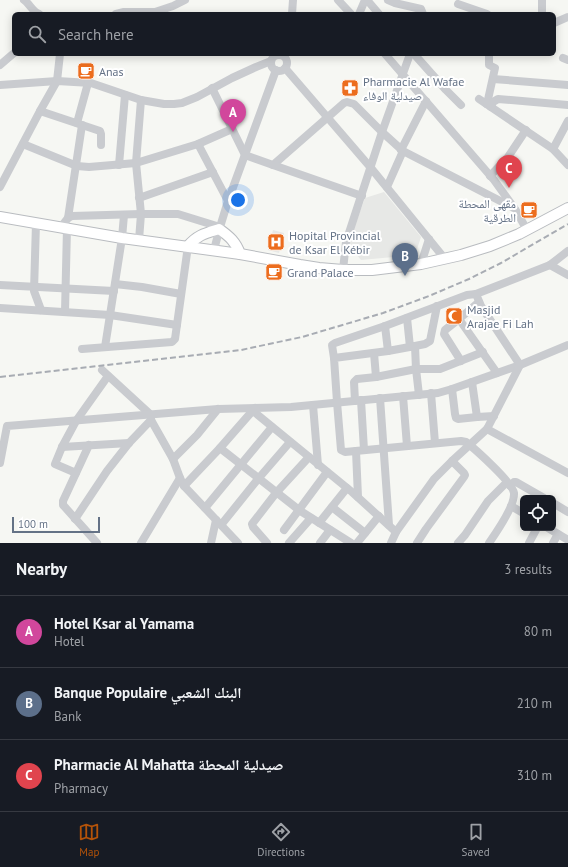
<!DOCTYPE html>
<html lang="en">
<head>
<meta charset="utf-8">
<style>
	:root { --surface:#171b24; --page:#20242c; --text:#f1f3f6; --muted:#9ea1a6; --line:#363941; --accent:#b45309 }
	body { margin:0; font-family:"PT Sans","Noto Naskh Arabic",sans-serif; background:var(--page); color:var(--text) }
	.controls { position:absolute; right:12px; bottom:12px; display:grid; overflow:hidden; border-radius:6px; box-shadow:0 2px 10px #0003 }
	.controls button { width:36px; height:36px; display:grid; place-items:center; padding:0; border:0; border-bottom:1px solid var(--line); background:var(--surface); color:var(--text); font:20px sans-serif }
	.scale { position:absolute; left:12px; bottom:10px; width:88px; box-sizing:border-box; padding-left:4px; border:2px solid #647286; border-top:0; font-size:11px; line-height:14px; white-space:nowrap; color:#647286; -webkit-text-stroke:3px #fff; paint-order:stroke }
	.you { position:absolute; left:238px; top:200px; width:14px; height:14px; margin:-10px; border:3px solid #fff; border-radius:50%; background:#1a73e8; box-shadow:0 0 0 6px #1a73e833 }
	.badge { display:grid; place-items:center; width:26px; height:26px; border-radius:50%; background:var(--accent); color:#fff; font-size:13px; font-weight:700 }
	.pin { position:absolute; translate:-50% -33px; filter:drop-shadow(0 1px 2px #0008) }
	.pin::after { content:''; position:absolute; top:21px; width:14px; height:12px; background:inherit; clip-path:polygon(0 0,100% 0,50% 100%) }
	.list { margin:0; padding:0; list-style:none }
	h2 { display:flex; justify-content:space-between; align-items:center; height:52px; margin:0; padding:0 16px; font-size:17px }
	h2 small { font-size:13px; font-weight:400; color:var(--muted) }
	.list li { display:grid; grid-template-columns:26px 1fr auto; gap:12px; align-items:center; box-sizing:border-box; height:72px; padding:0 16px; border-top:1px solid var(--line) }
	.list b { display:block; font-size:15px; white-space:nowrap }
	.list p { margin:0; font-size:13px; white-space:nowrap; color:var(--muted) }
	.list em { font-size:13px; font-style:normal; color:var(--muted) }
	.icon { flex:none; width:22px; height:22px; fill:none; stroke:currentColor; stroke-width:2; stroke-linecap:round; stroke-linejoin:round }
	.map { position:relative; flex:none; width:568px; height:543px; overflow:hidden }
	.search { position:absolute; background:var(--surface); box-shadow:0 2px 10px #0003; left:12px; right:12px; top:12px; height:44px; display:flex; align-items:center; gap:10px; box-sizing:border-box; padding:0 14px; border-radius:6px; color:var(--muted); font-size:15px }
	.sheet { height:268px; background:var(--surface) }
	nav { display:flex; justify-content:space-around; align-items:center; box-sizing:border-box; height:56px; border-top:1px solid var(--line); background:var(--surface); font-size:11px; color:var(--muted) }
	nav a { display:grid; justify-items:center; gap:2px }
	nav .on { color:var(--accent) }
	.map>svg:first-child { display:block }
</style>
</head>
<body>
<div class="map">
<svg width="568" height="543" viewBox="0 0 568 543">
	<rect width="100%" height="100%" fill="#f6f7f3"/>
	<g fill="#e7e8e6">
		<path d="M384 192 421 237 415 255 361 260 348 244 365 198Z"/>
		<path d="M273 230 284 233 279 253 268 250Z"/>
	</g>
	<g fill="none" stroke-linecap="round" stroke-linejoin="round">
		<defs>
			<g id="major">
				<path d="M0 217 122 238 240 254 300 265 319 268 343 270H372L421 264 461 255 490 246 519 234 568 208"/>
				<path d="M188 246C197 235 206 233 219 229 229 236 236 242 240 254"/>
			</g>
		</defs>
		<use href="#major" stroke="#b9bcc0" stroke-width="12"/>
		<g stroke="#c9cbcf" stroke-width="8">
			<path d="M24 0C30 4 32 11 39 14"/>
			<path d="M338 0 351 14"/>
			<path d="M367 0 379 14"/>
			<path d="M388 0 395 3 421 9 423 14"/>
			<path d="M458 4 487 14"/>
			<path d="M116 14 124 12H155L173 6 185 0"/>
			<path d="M292 14 293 0"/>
			<path d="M359 14 365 0"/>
			<path d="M542 14V0"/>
			<path d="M554 23 568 17"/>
			<path d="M385 54 494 180 515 209 527 230"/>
			<path d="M414 54 446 90 461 105"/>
			<circle cx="279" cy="63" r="8"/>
			<path d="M563 58 568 60"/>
			<path d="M0 65 14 53"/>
			<path d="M285 68 371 168 445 259"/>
			<path d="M493 79 568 85"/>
			<path d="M0 85 57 81 91 83 141 100 164 104H174L182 103 197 97 232 78 256 67 271 61"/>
			<path d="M212 88 245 155 273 165 344 103 347 102 354 104 382 132 410 54"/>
			<path d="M479 99 553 149 568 165"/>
			<path d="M487 104 495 68 489 65V54"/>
			<path d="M491 107 493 102 498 99 568 105"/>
			<path d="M40 111 100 131 101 134V145"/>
			<path d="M77 123 88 83"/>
			<path d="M23 144 77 166 89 167 136 163 198 144 232 129"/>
			<path d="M198 144 228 201"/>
			<path d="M553 149 568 121"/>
			<path d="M401 150 426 101"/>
			<path d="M403 151 514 208"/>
			<path d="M119 165 125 95"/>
			<path d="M273 165 362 196"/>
			<path d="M490 176 508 157 526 130"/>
			<path d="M0 187 40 111 57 81 60 54"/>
			<path d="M139 198 213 172"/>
			<path d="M68 218 82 125"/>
			<path d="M36 223 34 291 41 310"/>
			<path d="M61 227 68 218 72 216 141 214H178L220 227"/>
			<path d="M139 240 141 214 136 163 141 100"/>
			<path d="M214 250 220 227 228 201 276 70"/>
			<path d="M421 264 429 239"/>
			<path d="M550 265 568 275"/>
			<path d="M343 270 346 242 382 132 403 151 387 187"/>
			<path d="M115 284 142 287 181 294"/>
			<path d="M0 285 114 291"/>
			<path d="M479 302 459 319 497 373"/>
			<path d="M0 308 110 315 177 325"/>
			<path d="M65 312 67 228"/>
			<path d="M407 318 410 347"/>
			<path d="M459 319 445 330 444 334 461 361"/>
			<path d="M385 326 388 351"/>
			<path d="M415 346 425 344 430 341 437 306"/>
			<path d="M105 347 122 238 124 215"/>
			<path d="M82 349 172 342 175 339 188 246"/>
			<path d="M374 353 376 377"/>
			<path d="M334 358 332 345 335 343 385 326 467 295 476 294"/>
			<path d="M102 370 151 415V420L173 459 180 478 184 486 238 543"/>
			<path d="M472 382 477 417"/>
			<path d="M452 389 455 414 456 418 458 419 477 417 494 416"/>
			<path d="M431 393 435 443"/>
			<path d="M419 395 416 369 415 346 388 351 334 358 337 402 341 450 345 452 461 441 466 442C475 449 513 483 514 493 515 505 496 533 489 543"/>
			<path d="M403 396 407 446"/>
			<path d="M380 398 389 525"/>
			<path d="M361 400 364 450"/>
			<path d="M355 401 354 382 357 379 376 377 416 369H440L483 352"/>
			<path d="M313 405 318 465"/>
			<path d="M253 411 352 492 396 532"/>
			<path d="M487 429 568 473"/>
			<path d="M89 445 63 501V505L97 543"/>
			<path d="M62 447 129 443"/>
			<path d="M220 448 299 510 351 543"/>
			<path d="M356 451 358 497"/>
			<path d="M173 459 197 435 218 409"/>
			<path d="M0 463 7 426 218 409 291 407 438 393 452 389 520 365 568 345"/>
			<path d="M76 473 55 464 62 447 76 421 108 376"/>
			<path d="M184 486 220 448 255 408"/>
			<path d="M510 486 514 482H516L544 498"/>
			<path d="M553 503 568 512"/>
			<path d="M511 506 523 513"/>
			<path d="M332 507 365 533"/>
			<path d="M205 508 272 427"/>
			<path d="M75 519 107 471 129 443 151 420"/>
			<path d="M319 523 347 488"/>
			<path d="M221 525 258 479 290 442"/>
			<path d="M548 528 568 540"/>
			<path d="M284 530 327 472"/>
			<path d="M141 543 180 478"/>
			<path d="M211 543 216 520"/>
			<path d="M267 543 253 527 252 524 276 493 309 457"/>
			<path d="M289 543 311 518"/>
			<path d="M320 543 330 530"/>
			<path d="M357 543 379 516"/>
			<path d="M391 543 396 532 434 479 452 461 487 429 520 365 481 306 476 294 550 265 568 251"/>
			<path d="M417 543 426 529 464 477 465 475 464 473 452 461"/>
			<path d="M458 543 465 535 488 501 507 482"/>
			<path d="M529 543 537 528"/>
			<path d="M553 543 558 534"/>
		</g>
		<use href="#major" stroke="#fff" stroke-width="10"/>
		<path stroke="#a8acb3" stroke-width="2" stroke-dasharray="6 3" stroke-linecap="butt" d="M0 377 241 350 302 337 383 313 429 296 469 279 501 263 568 224"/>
	</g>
	<defs>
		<symbol id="cafe-square" viewBox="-11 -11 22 22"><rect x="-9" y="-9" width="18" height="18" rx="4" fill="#ec6d1e" stroke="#fff"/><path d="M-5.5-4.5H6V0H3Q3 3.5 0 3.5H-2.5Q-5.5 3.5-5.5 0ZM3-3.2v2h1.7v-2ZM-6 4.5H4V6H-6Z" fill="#fff"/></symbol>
		<symbol id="pharmacy-square" viewBox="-11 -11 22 22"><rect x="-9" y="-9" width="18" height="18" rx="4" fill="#ec6d1e" stroke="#fff"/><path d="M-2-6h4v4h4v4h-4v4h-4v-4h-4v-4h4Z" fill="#fff"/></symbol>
		<symbol id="hospital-square" viewBox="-11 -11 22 22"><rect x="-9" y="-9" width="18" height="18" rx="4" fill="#ec6d1e" stroke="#fff"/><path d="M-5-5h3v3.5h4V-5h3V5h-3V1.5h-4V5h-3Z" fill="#fff"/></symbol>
		<symbol id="mosque-square" viewBox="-11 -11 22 22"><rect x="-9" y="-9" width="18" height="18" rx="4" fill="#ec6d1e" stroke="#fff"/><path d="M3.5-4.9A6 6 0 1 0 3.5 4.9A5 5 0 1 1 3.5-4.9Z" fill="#fff"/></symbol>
	</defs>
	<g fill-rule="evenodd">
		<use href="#cafe-square" x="76" y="61" width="20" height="20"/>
		<use href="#pharmacy-square" x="340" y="78" width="20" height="20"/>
		<use href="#cafe-square" x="519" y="200" width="20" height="20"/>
		<use href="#hospital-square" x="266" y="232" width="20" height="20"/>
		<use href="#cafe-square" x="264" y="262" width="20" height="20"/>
		<use href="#mosque-square" x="444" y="306" width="20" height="20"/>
	</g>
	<g text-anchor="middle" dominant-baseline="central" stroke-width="4" stroke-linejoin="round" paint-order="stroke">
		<g font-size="12" fill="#647286" stroke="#fff" text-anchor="start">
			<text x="99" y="71">Anas</text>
			<text x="363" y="81">Pharmacie Al Wafae<tspan x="363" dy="14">صيدلية الوفاء</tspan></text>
			<text x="516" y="203" text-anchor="end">مقهى المحطة<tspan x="516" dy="14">الطرقية</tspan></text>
			<text x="289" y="235">Hopital Provincial<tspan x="289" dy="14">de Ksar El Kébir</tspan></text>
			<text x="287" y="272">Grand Palace</text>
			<text x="467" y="309">Masjid<tspan x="467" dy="14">Arajae Fi Lah</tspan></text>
		</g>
	</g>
</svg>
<div class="controls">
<button><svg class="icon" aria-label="locate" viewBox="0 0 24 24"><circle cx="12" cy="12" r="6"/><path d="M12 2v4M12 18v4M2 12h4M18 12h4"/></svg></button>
</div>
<div class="scale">100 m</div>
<div class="you"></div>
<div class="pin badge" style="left:233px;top:132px;background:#d1479c">A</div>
<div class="pin badge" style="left:405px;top:276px;background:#5c6f8a">B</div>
<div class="pin badge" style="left:509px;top:188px;background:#e0444e">C</div>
<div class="search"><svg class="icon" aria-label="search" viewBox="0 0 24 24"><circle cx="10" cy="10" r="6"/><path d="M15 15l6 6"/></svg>Search here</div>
</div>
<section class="sheet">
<h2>Nearby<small>3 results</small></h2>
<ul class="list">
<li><span class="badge" style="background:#d1479c">A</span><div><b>Hotel Ksar al Yamama</b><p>Hotel</p></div><em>80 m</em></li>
<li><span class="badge" style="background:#5c6f8a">B</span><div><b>Banque Populaire البنك الشعبي</b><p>Bank</p></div><em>210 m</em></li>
<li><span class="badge" style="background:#e0444e">C</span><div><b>Pharmacie Al Mahatta صيدلية المحطة</b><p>Pharmacy</p></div><em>310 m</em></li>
</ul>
</section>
<nav>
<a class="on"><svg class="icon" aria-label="map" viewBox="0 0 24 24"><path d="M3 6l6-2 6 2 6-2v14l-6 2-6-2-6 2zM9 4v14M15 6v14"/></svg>Map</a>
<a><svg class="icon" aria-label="directions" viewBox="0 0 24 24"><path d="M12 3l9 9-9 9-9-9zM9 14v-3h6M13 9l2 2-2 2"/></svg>Directions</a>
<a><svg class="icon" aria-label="saved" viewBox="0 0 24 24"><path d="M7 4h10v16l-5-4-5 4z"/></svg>Saved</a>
</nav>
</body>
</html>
